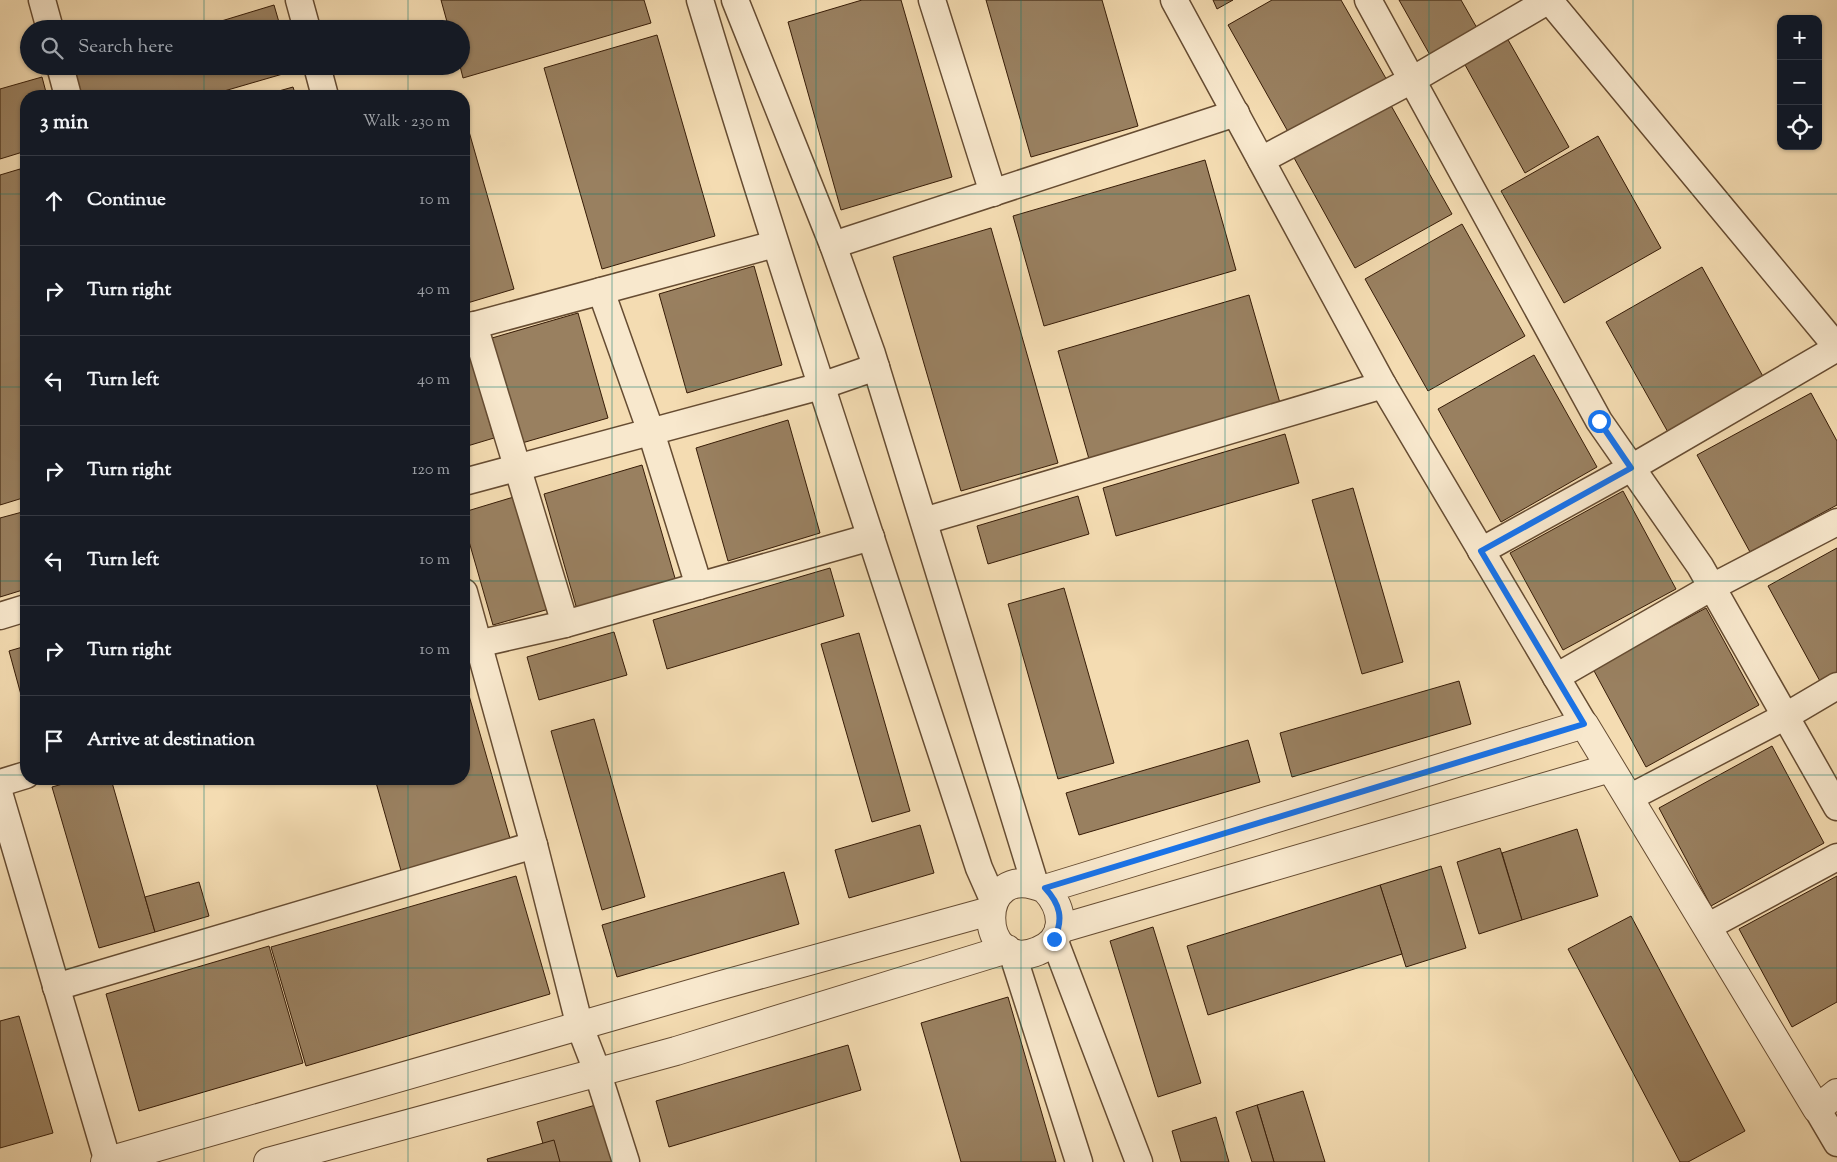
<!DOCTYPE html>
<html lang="en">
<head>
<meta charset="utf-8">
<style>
	:root { --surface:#171b24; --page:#20242c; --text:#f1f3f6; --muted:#9ea1a6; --line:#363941 }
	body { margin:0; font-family:"Sorts Mill Goudy",serif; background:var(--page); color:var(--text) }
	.controls { position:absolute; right:15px; top:15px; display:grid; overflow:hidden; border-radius:10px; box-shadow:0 1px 4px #0004 }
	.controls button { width:45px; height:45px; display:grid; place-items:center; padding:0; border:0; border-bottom:1px solid var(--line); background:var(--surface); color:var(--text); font:25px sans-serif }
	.stop { position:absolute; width:15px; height:15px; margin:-11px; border:4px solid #1a73e8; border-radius:50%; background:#fff }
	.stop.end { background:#1a73e8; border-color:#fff; box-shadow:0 1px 5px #0008 }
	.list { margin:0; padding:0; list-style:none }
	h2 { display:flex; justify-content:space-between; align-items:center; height:65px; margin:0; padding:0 20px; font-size:21px }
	h2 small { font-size:16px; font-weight:400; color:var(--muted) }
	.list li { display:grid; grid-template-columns:32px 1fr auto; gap:15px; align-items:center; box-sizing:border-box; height:90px; padding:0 20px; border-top:1px solid var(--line) }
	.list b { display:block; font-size:19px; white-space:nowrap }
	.list em { font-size:16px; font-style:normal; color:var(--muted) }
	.icon { flex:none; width:28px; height:28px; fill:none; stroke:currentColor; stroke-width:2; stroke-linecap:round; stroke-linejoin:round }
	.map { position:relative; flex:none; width:1837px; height:1162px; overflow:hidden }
	.search { position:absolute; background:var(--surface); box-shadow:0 1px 4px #0004; left:20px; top:20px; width:450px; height:55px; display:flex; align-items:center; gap:12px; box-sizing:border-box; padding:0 18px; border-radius:28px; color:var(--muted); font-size:19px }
	.panel { position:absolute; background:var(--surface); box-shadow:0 1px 4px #0004; left:20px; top:90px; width:450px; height:695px; border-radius:20px }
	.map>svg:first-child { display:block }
</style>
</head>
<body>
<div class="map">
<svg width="1837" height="1162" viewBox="0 0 1837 1162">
	<rect width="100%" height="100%" fill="#f4dcb2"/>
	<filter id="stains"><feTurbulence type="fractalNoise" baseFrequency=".004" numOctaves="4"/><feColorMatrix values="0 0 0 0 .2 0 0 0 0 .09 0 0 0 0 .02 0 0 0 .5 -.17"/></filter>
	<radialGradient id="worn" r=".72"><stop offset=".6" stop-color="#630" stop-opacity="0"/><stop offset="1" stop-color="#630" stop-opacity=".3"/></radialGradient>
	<g fill="#998060" stroke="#371c07">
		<path d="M441 0H644L651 23 463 78 460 66 461 29H449Z"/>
		<path d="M862 0H901L952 177 841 210 788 22Z"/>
		<path d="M986 0H1102L1138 126 1031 157Z"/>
		<path d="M1213 0H1233L1217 9Z"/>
		<path d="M1272 0H1341L1388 82 1291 137 1228 25Z"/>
		<path d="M1399 0H1461L1477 28 1430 55Z"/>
		<path d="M274 5 281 29H195Z"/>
		<path d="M657 35 715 236 602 269 544 68Z"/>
		<path d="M1507 38 1569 147 1525 173 1464 63Z"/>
		<path d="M73 66H292L293 71 207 96H82Z"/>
		<path d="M42 77 47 96H26V151L0 159V89Z"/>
		<path d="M293 87 296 96H261Z"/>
		<path d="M1389 102 1452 214 1355 268 1293 156Z"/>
		<path d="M464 114 514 289 464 304Z"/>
		<path d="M1598 136 1661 248 1564 303 1501 191Z"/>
		<path d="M1205 160 1236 270 1044 326 1013 216Z"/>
		<path d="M20 169 26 193V497L0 505V175Z"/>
		<path d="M1462 224 1525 336 1428 391 1365 279Z"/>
		<path d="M991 228 1058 463 961 491 893 257Z"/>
		<path d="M754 266 782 365 687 393 659 294Z"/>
		<path d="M1702 267 1765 380 1669 434 1606 322Z"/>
		<path d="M1249 295 1280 403 1089 459 1058 351Z"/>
		<path d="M578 313 608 418 522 443 492 338Z"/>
		<path d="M464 335 494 438 464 447Z"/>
		<path d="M1534 355 1597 467 1501 522 1438 409Z"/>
		<path d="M1811 393 1837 441V505L1750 552 1697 455Z"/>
		<path d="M788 420 820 533 728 561 696 448Z"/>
		<path d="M1285 434 1299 483 1116 536 1103 488Z"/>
		<path d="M642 465 677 585 578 613 544 494Z"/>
		<path d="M1353 488 1403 662 1362 674 1312 500Z"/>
		<path d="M1623 491 1676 589 1563 650 1510 553Z"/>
		<path d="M517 496 549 609 493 625 464 524V512Z"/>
		<path d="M1078 496 1089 534 988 564 977 526Z"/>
		<path d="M26 511V589L0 597V518Z"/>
		<path d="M1837 548V674L1821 683 1768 586Z"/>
		<path d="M830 568 844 616 667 669 653 620Z"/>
		<path d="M1064 588 1114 763 1058 779 1008 604Z"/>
		<path d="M1706 608 1759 705 1646 767 1593 669Z"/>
		<path d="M614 632 627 675 539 700 527 657Z"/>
		<path d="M859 633 910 811 872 822 821 644Z"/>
		<path d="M26 646V713L9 651Z"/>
		<path d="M464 678 511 842 402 874 375 779H464Z"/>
		<path d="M1459 681 1471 724 1292 777 1280 733Z"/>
		<path d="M594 719 645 897 602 910 551 731Z"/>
		<path d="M1248 740 1260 782 1079 835 1066 793Z"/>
		<path d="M1772 746 1824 843 1711 906 1659 808Z"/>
		<path d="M80 779H111L155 932 99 948 52 787Z"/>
		<path d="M920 825 934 873 849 898 835 850Z"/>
		<path d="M1577 829 1598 896 1522 920 1502 853Z"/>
		<path d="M1500 848 1522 920 1479 934 1457 862Z"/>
		<path d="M1441 866 1466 948 1406 967 1380 885Z"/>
		<path d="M784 872 799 924 617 977 602 925Z"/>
		<path d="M516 876 550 994 306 1066 271 947Z"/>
		<path d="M1837 876V1002L1792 1027 1739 929Z"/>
		<path d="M199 882 209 916 155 932 145 897Z"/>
		<path d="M1380 885 1402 954 1208 1015 1187 946Z"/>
		<path d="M1631 916 1745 1131 1688 1162H1680L1568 949Z"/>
		<path d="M1153 927 1201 1083 1158 1097 1110 941Z"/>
		<path d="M269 946 303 1063 139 1111 106 994Z"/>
		<path d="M1008 997 1056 1162H961L921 1023Z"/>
		<path d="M19 1016 53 1133 0 1148V1021Z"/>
		<path d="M848 1045 861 1090 669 1147 656 1101Z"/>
		<path d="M1303 1091 1325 1162H1274L1257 1105Z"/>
		<path d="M599 1104 615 1162H548L537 1122Z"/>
		<path d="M1257 1105 1274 1162H1252L1236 1112Z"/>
		<path d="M1216 1117 1229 1162H1181L1172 1131Z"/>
		<path d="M554 1140 560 1162H488L487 1159Z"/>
	</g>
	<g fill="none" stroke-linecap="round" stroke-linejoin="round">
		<defs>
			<g id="minor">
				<path d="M42 0 50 29"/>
				<path d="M299 0 307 29"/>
				<path d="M700 0C788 291 885 579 979 868L994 902"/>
				<path d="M735 0 833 245 872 354 1035 884"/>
				<path d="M932 0 993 193"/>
				<path d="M1174 0 1383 385 1584 724"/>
				<path d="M1368 0 1599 421 1700 566 1837 807"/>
				<path d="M1549 0 1837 347"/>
				<path d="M60 66 68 96"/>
				<path d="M317 66 325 96"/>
				<path d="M1261 160 1412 80 1549 0"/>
				<path d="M833 245 1236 113"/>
				<path d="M601 291 651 432 699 586"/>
				<path d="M474 325 565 624"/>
				<path d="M464 328 775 244"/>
				<path d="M464 482 821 386 876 367"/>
				<path d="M924 521 1383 385"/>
				<path d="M1481 551 1631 468 1837 348"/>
				<path d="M464 592 534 845 580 1027 597 1071 626 1162"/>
				<path d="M0 616 26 608"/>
				<path d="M464 647 565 624 871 537"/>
				<path d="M1556 677 1712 587 1837 522"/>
				<path d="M0 783 26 775"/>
				<path d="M0 796 108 1162"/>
				<path d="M1629 798 1786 716 1837 686"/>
				<path d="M1707 927 1837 857"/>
				<path d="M1054 939 1139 1162"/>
				<path d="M1012 952 1079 1162"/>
				<path d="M56 987 534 845"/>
				<path d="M1817 1109 1837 1143"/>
			</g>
			<g id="tertiary">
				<path d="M1045 889C1064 909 1068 939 1038 951 977 977 972 856 1045 889L1584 724 1817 1109 1837 1093"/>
				<path d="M1059 929 1610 768"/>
				<path d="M105 1162 718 986 990 911"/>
				<path d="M268 1162 676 1051 1007 949"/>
			</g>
		</defs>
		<use href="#minor" stroke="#664c32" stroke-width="29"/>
		<use href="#tertiary" stroke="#664c32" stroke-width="30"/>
		<use href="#minor" stroke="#f8e8cd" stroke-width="26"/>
		<use href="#tertiary" stroke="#f8e8cd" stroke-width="28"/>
	</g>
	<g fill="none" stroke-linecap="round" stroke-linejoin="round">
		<path stroke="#1a73e8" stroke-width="6" d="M1054 939C1064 919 1060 904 1045 888L1584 724 1481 551 1631 468 1599 421"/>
	</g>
	<path fill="none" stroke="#0f766e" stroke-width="1" stroke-opacity="0.55" d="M204 0V29M408 0V29M612 0V1162M816 0V1162M1021 0V1162M1225 0V1162M1429 0V1162M1633 0V1162M204 66V96M408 66V96M0 194H26M464 194H1837M0 387H26M464 387H1837M0 581H26M464 581H1837M0 775H26M464 775H1837M204 779V1162M408 779V1162M0 968H1837"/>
	<rect width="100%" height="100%" filter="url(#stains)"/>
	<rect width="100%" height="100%" fill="url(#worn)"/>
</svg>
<div class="controls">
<button>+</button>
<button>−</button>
<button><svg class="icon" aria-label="locate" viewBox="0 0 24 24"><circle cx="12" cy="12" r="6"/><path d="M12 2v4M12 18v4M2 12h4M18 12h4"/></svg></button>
</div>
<div class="stop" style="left:1599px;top:421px"></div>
<div class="stop end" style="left:1054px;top:939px"></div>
<div class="search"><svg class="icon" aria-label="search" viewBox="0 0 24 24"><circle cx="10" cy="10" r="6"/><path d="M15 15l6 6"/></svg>Search here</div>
<section class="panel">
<h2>3 min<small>Walk · 230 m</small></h2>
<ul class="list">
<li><svg class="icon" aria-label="ahead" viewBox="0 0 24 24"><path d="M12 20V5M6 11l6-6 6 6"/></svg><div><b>Continue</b></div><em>10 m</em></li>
<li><svg class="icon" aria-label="right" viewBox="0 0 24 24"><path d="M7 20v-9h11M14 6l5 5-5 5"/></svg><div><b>Turn right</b></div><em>40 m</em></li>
<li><svg class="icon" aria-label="left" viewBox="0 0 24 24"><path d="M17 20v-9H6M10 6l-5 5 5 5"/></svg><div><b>Turn left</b></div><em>40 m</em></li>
<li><svg class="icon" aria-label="right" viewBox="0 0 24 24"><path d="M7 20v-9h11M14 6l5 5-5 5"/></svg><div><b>Turn right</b></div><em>120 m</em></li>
<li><svg class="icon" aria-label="left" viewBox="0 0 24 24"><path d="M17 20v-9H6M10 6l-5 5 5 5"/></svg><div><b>Turn left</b></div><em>10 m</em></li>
<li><svg class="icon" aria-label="right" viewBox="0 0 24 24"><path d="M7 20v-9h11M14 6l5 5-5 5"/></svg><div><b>Turn right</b></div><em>10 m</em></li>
<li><svg class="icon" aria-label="arrive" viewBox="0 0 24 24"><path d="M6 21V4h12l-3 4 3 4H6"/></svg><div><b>Arrive at destination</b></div></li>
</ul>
</section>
</div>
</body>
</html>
